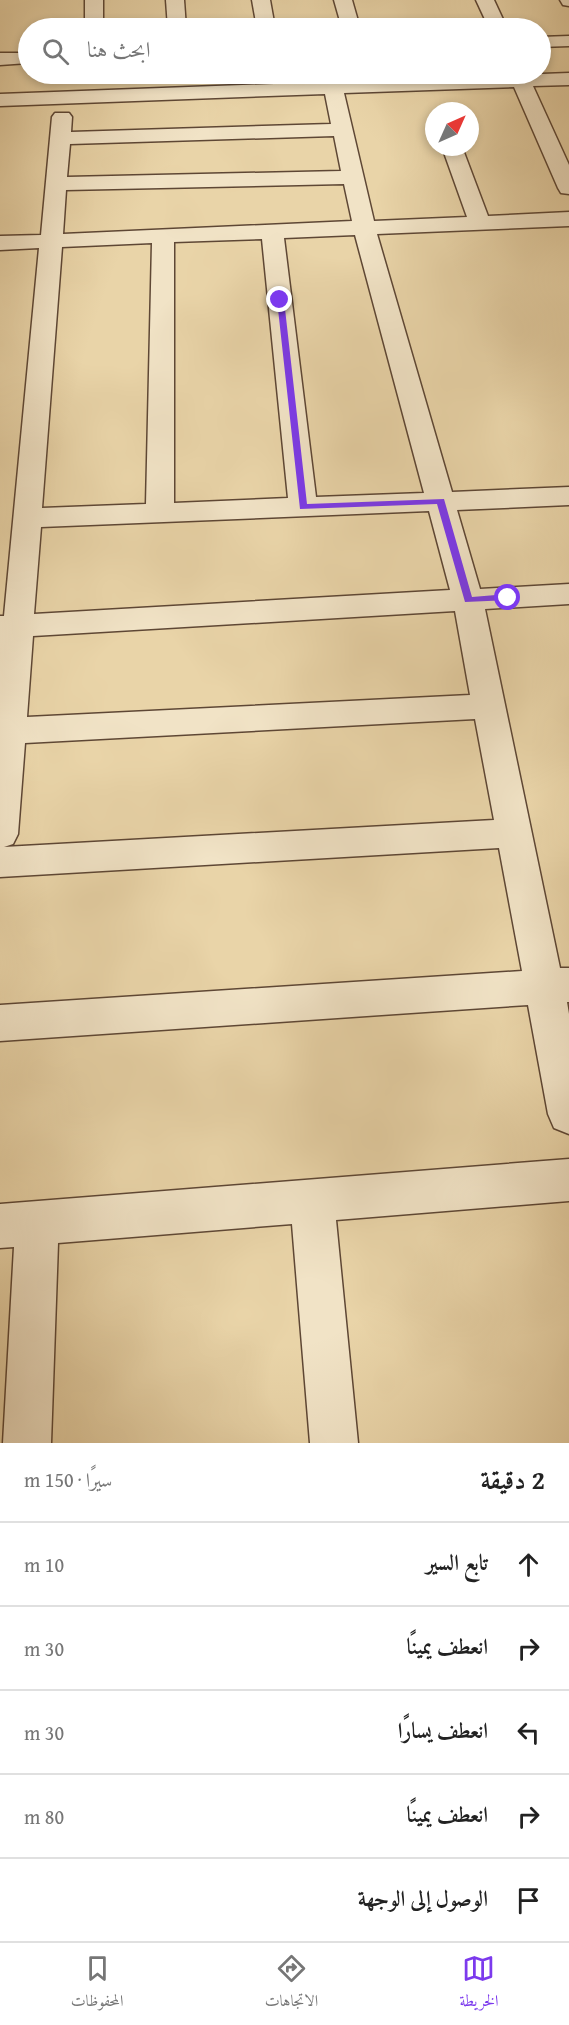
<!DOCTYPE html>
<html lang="ar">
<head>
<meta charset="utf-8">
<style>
	:root { --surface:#fff; --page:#f2f2f2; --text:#222; --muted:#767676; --line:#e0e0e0; --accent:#7c3aed }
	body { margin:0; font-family:"Gentium Book Plus",Amiri,serif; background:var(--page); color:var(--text); direction:rtl }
	.compass { position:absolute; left:425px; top:102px; width:54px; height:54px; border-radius:50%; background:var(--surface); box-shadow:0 3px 9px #0003; rotate:45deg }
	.stop { position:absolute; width:18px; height:18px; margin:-14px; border:4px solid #7c3aed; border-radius:50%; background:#fff }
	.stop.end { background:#7c3aed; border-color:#fff; box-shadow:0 2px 6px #0008 }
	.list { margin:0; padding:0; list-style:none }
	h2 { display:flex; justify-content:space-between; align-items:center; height:78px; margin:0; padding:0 24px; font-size:26px }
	h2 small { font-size:20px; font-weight:400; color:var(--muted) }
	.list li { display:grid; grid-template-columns:39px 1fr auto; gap:18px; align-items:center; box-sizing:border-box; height:84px; padding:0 24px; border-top:2px solid var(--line) }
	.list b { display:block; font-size:22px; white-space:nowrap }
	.list em { font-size:20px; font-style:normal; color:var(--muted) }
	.icon { flex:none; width:33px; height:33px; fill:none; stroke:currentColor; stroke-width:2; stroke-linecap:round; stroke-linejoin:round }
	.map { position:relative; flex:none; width:569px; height:1443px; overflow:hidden; direction:ltr }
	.search { position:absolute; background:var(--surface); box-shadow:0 3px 9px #0003; left:18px; right:18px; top:18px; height:66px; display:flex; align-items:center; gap:15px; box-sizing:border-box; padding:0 21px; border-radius:33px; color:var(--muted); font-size:22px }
	.sheet { height:498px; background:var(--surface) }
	nav { display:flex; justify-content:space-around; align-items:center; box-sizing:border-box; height:84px; border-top:2px solid var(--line); background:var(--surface); font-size:16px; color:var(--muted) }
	nav a { display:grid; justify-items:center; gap:3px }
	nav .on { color:var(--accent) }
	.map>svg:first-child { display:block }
</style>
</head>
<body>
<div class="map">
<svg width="569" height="1443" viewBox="0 0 569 1443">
	<rect width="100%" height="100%" fill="#e9d4a8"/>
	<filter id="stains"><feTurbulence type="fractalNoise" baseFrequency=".00333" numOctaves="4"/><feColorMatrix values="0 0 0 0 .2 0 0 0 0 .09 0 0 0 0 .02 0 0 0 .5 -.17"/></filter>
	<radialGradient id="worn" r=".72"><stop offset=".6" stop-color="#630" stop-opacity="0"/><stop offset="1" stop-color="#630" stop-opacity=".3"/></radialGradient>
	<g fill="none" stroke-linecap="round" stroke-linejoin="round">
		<defs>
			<g id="minor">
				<rect x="85" y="0" width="18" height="28"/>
				<path d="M166 0H184L186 28H168Z"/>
				<path d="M252 0H270L275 28H257Z"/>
				<path d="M334 0H352L360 28H342Z"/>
				<path d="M476 0H494L507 28H489Z"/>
				<path d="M560 0H569V6L563 5Z"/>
				<path d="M569 36V46L540 47V37Z"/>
				<path d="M0 53H28V63L0 65Z"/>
				<path d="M569 73V85L533 86 569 165V194L561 193 558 188 514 87 344 93 374 221 467 217 442 147H462L488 216 569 212V226L377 234 452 492 569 487V505L457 510 480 589 569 584V604L485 609 560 968H569V1002H567L569 1014V1134L554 1128 548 1114 528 1005 0 1041V1005L522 971 499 848 0 877V616H4L39 248 0 250V236L41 235 52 117 55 113H69L72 117 71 132 331 124 325 94 0 106V94ZM334 136 341 171 67 177 70 144ZM344 184 352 221 63 234 66 190ZM355 235 424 493 316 497 284 238ZM262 239 288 498 174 503V242ZM152 243 146 504 42 508 62 247ZM429 511 450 590 34 614 41 527ZM455 611 470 695 27 717 33 636ZM475 719 494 820 4 847 13 844 18 834 25 743Z"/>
				<path d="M569 1159V1201L336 1220 358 1443H310L292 1224 58 1243 51 1443H3L14 1247 0 1248V1204Z"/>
			</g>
		</defs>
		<use href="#minor" stroke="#5e4735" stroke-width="3"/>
		<use href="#minor" fill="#f1e3c6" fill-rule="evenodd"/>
	</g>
	<path fill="#7c3aed" d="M280 298 284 300 307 504 444 499 472 597 508 594 513 598 512 600 465 602 437 504 300 509 277 300Z"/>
	<rect width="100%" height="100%" filter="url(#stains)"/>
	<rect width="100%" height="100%" fill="url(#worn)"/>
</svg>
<svg class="compass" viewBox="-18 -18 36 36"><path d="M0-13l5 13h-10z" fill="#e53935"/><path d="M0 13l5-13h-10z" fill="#767676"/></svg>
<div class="stop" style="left:508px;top:598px"></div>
<div class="stop end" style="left:280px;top:300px"></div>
<div class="search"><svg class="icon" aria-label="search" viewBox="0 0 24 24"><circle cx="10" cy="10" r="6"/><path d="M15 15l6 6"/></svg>ابحث هنا</div>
</div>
<section class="sheet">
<h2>2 دقيقة<small>سيرًا · 150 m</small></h2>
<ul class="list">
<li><svg class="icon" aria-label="ahead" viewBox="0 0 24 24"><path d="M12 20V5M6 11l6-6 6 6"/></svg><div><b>تابع السير</b></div><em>10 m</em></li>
<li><svg class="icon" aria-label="right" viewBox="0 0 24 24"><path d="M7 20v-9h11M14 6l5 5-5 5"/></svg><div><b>انعطف يمينًا</b></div><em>30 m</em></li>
<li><svg class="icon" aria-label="left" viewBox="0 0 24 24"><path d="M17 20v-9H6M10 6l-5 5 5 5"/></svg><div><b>انعطف يسارًا</b></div><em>30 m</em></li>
<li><svg class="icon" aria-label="right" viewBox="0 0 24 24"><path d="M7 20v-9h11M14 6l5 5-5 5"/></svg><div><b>انعطف يمينًا</b></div><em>80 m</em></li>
<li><svg class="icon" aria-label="arrive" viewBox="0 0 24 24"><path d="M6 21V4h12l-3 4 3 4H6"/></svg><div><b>الوصول إلى الوجهة</b></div></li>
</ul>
</section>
<nav>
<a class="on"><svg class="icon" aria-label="map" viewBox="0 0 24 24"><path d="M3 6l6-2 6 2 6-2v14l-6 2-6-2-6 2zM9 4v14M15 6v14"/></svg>الخريطة</a>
<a><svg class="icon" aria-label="directions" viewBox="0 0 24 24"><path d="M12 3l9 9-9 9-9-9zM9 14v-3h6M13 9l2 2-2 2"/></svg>الاتجاهات</a>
<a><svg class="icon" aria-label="saved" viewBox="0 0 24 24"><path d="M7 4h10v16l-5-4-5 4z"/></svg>المحفوظات</a>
</nav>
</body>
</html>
